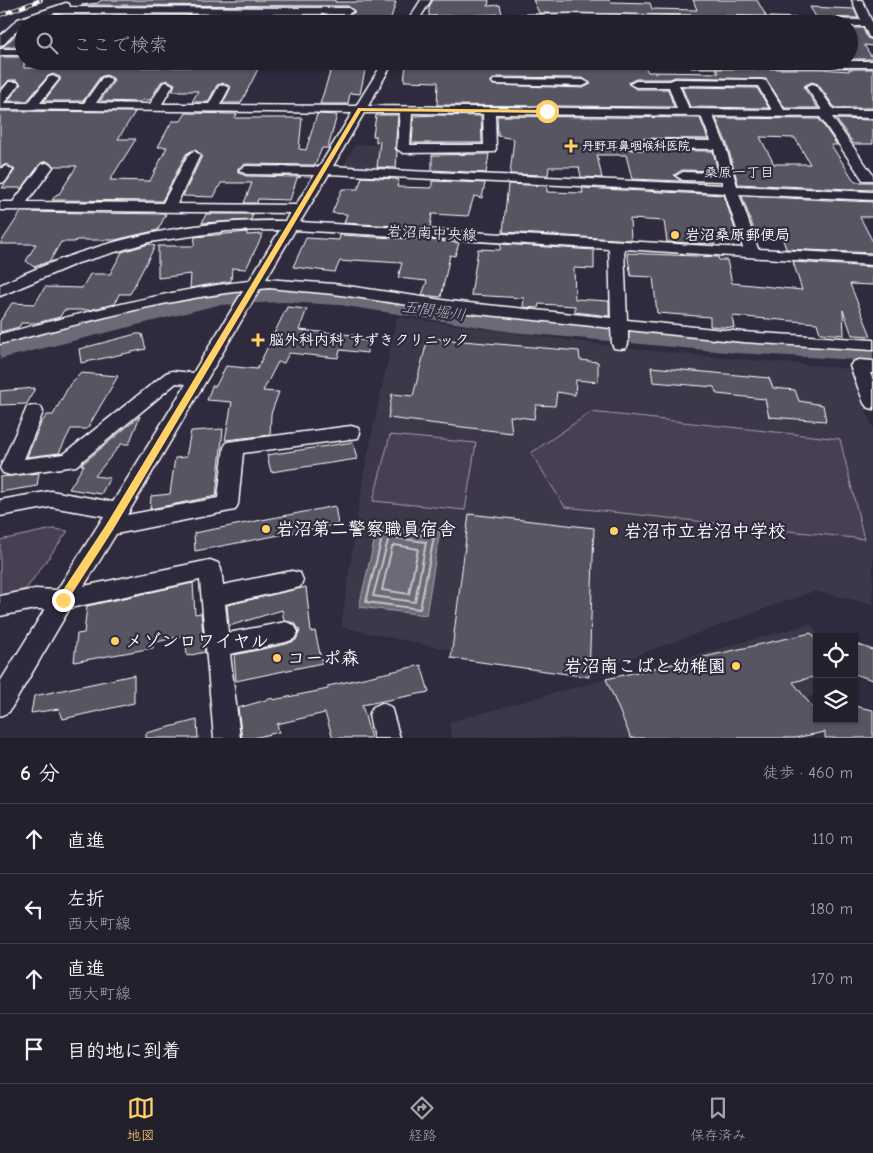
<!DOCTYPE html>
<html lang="ja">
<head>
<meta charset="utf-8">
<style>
	:root { --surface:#23202e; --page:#2b2836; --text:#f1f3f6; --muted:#a3a3aa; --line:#403e4a; --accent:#ffd166 }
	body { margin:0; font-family:"Comic Neue","Klee One",sans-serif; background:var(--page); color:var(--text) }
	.controls { position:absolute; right:15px; bottom:15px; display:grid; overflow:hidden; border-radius:0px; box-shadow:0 1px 4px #0004 }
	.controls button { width:45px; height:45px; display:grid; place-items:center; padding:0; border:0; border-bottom:1px solid var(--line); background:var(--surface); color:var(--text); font:25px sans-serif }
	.stop { position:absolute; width:15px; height:15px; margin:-11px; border:4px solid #ffd166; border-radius:50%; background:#fff }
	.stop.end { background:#ffd166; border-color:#fff; box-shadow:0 1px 5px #0008 }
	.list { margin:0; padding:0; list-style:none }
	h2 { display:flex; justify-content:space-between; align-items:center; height:65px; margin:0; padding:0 20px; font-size:21px }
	h2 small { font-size:16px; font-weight:400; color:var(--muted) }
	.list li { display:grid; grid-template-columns:32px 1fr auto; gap:15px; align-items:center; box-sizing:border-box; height:70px; padding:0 20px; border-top:1px solid var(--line) }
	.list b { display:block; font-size:19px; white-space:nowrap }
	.list p { margin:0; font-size:16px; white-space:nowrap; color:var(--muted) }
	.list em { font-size:16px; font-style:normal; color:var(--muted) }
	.icon { flex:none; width:28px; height:28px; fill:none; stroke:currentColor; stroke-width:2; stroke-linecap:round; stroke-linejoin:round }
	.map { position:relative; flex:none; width:873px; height:738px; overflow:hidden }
	.search { position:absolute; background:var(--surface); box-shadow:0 1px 4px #0004; left:15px; right:15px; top:15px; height:55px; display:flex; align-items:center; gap:12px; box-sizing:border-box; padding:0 18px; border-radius:28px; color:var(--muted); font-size:19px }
	.sheet { height:345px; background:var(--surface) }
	nav { display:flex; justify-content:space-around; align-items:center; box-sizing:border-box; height:70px; border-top:1px solid var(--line); background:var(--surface); font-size:14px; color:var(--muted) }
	nav a { display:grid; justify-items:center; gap:2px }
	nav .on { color:var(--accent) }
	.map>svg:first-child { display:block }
</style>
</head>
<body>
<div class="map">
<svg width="873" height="738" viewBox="0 0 873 738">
	<rect width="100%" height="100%" fill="#2f2a3d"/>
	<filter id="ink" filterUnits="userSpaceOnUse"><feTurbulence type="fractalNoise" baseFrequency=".02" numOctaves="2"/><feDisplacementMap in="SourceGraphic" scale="10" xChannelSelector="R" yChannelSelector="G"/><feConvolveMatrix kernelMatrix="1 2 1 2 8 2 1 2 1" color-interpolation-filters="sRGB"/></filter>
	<g filter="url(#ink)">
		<g fill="#3c3749">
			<path d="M355 145H399L397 173 342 169Z"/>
			<path d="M397 317 642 350 851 369 873 428V604L814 591 577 677 341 627 364 471Z"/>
			<path d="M810 624 821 637H817V695L711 718 719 738H452L449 722Z"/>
		</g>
		<g fill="#464152" stroke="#a2a0a8">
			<path d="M591 412 840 439 864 539 565 507 531 453Z"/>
			<path d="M390 435 476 443 465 510 373 501Z"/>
			<path d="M53 529 68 531 26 589 0 595V540Z"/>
		</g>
		<path fill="#6d6a77" stroke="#a7a6ad" d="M378 525 440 531 426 615 359 607Z"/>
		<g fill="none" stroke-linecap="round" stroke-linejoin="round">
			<g stroke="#c5c3c9" stroke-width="2">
				<path d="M384 530 434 537 420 609 366 602Z"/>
				<path d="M389 537 426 542 415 602 373 596Z"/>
				<path d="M395 545 418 549 409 594 382 590 392 547Z"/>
			</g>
			<g stroke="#a7a6ad" stroke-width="3">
				<path d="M403 62H504"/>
				<path d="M516 62 696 61"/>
				<path d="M18 63 375 62"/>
			</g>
			<path fill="#6d6a77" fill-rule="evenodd" d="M283 286 340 289 512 314 737 335 873 343V361L737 353 512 332 340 305 283 302 218 305 0 359V341L218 289Z"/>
		</g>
		<g fill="#595564" stroke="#fff" fill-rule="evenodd">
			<path d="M101 0H335V2H396L389 24H374L375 22 66 24 73 15 348 16 355 12 348 6 81 5 98 3Z"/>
			<path d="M433 0H489L488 6 500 5 502 14 429 16V7Z"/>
			<path d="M533 0H609L611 2 650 3 652 9 697 10 693 0H757L766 16 539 13Z"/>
			<path d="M810 7 854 9 858 18 816 17Z"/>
			<path d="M551 22H571L701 24H552Z"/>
			<path d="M24 27V47H0L5 45Z"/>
			<path d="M849 28H863L867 38 873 40V46L864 45 873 59H849Z"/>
			<path d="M0 57H24V68L259 67 241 103H223L231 87 224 83 217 85 208 102H192L198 91H172L175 84 167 80 161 82 150 100H142L141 102 100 101 114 81 113 78 106 75 100 77 83 101H44L60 80V77L53 74 48 76 27 101H8L21 84 17 80H9L0 90Z"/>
			<path d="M406 65H644L648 72 719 73 716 69H820L849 71V69H873V108H835L818 84 812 82 805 85 804 88 818 108H785L766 79 675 77 670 79H636L628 83 636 89H668L674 107 437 105 438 82 404 81ZM498 77 583 78 591 84 583 88 493 85 491 81Z"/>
			<path d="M332 66H366L360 94 350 93 348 104H320Z"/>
			<path d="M682 87 757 88 769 108 690 107Z"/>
			<path d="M0 111 135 112 118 139H136L110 180 150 181 167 147H158L172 121H181L186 113 237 114 235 118H302L299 149 306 150 317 114 337 115 328 148H322L315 165 246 164 238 168V172L246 176 301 177 297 178 290 200 258 199 257 203H244L252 183H221L214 197 183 196 202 156 195 149 186 154 162 201 52 200 57 194H59L77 166H54L47 161 41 163 22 188H2L15 170 7 164 0 167Z"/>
			<path d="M376 115H398L395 149 397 151 396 168 377 167 380 141 376 142V136H373Z"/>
			<path d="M437 115 481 116 482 143H412L414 116Z"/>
			<path d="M497 116 700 118 708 139 631 138 623 145 631 150 713 151 718 171 682 170 674 175 681 181 632 179 626 155H597L602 178 581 177 579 167H549L548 175 510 174 514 139 498 136Z"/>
			<path d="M716 118 819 119 837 145H831L855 182H873V190L738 184 727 144ZM760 137 795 138 810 164H774Z"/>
			<path d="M836 119 873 120V144H854Z"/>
			<path d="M489 154 486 173 432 170V155Z"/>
			<path d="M362 177 395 179 399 180 397 187 432 188V181L485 183 482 198 474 196 468 216 432 214 430 228 344 223 347 214 332 213 342 189H358Z"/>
			<path d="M508 184 547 186V192L583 193 582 188 724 195 737 235 712 233 715 244 667 242 664 221 630 219 631 240 503 232Z"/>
			<path d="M742 196 873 202V217H860L873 242V253L786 249 782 237 756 236Z"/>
			<path d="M21 212 166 214 158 230 115 240H76L75 242H61L50 261 34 267 26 261 36 244H0Z"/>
			<path d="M206 214H253L251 220 202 223Z"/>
			<path d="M247 232V235L263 234 246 269 232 268 231 281 190 288 191 274 158 278V246H194L195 237Z"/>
			<path d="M340 235 429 240 459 243 455 256 450 255 441 297 422 295 427 281 398 278 402 263 353 260 352 262 340 261 335 272 293 267 306 238 339 240Z"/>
			<path d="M149 244 155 246 130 294H119L115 304 89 310H64L60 317 36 323H21L19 327 0 332V321L12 303 35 304 45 287 82 288 90 274H110L122 252Z"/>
			<path d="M501 244 594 250V269L574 268 575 299 609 301V316L575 312V306L539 304 538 308 523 307 524 298 471 295 478 249 500 250Z"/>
			<path d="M627 253 718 257 719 260H727L732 283 802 290 793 262 873 267V285L850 284 871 336 852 335 843 310 844 335 820 333 817 323 732 316 734 328 710 326V317L657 313 653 277 631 276Z"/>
			<path d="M287 307 307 309 299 330 354 335 353 339 368 341 367 353 340 350 338 358 289 353 284 363 278 362 263 391 279 392 271 414 270 435 225 440 232 402 207 400 212 386H216L226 366 257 369Z"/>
			<path d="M136 334H142L146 349 81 363 79 349Z"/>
			<path d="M428 338 579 351 580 360 598 362V382L576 380 575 395 557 392 555 406 536 405 534 419 510 416 512 433 388 418 392 394 413 396Z"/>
			<path d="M651 367 769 378 773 388 795 390 799 401 823 405 826 421 769 417 765 399 717 394 714 387 653 382Z"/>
			<path d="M81 373 118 376 87 429H71L59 453 27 457 41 423 47 415H53L70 384Z"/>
			<path d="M35 388 27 404 0 405V391Z"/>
			<path d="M140 416 129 444H121L95 476 110 478 101 494 69 489 84 465H81Z"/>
			<path d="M223 429 216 496 150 509 151 496 170 494 175 458 186 457 191 431Z"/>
			<path d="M353 442 357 459 271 472 267 455Z"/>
			<path d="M39 473 37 486 0 492V477Z"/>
			<path d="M335 506 338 524 195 551 194 533Z"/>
			<path d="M469 514 594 528 589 677 451 658Z"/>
			<path d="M193 583 195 614 201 613 205 652 187 656 185 635 153 643V648L74 662 77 634 84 633 87 606Z"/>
			<path d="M306 587 311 632 315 631 322 663 236 681 234 655 287 644 296 640 300 631 295 623 284 621 282 610 229 626 227 605Z"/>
			<path d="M811 633 817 640V676L793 682 817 713V719H854V706L873 710V738H825V732L795 738H631L606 679Z"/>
			<path d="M854 643 873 650V680L854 674Z"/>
			<path d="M421 665 429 692 362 705 371 738H333L325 713 277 724 279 732 253 738H242L238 708 273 698V700L328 689V686Z"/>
			<path d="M134 675V703L63 719 59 709 31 713 34 696Z"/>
			<path d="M197 720 198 738H146V733Z"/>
		</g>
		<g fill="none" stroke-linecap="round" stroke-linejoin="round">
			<defs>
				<g id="minor">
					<path d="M421 0H431L420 18 571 14 861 20 852 0H862L873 24V38L869 37 864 26H849V24L571 20 406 24Z"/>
					<path d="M66 3 69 4 70 7 348 8 353 11 348 14 55 13 24 23 4 44 0 45V36L18 19Z"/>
					<rect x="0" y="49" width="24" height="6"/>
					<path d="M384 61H394L368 106 677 109 669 87H636L630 84 636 81H670L675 79 762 80 766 81 784 110H822L806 87 812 84 816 85 834 110H873V118L832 117 873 175V180H863L820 117 713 116 725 145 737 186 873 192V200L739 194 758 249 873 255V265L624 249 627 320 743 332 873 340V350L743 342 628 330V344L626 348 620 349 614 348 612 344 611 328 449 311 334 294 269 288 260 289 127 515 218 498 224 447 227 442 351 426 358 428 360 433 358 438 243 453 238 504 235 510 116 534 84 586 210 560 218 563 221 569 223 585 292 571 300 573 303 580 300 587 225 604 228 633 286 622 294 625 298 632 294 639 286 642 230 654 240 738H214L200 580 70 608 9 712 0 716V682L45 609H35L0 616V596L35 589 57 590 104 516 51 507 0 516V500L51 491 113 502 186 384 176 383 76 466 10 475 3 473 0 468 25 412 27 407 34 406 41 407 43 412 24 459 64 454 166 373 172 371 193 373 243 291C161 300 80 324 0 344V334C82 314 165 290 249 281L280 230 227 231 149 242 78 263 0 296V285C89 242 186 219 285 221L290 213 0 210V202H13L42 164 47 163 53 167 27 202 163 203 188 155 194 151 200 155 177 204 296 205 314 175 246 174 239 170 246 166 319 167 352 113 0 109V93L9 82H17L19 84 4 103H28L49 77 53 76 59 79 40 103H84L102 78 106 77 112 80 96 103 150 104 163 83 167 82 173 85 162 104H209L219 86 223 85 229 88 220 105 356 106ZM679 85 758 86 772 110 689 109ZM364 113H400L397 149 403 153 494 152 496 149 495 114 701 116 711 141 631 140 625 144 631 148 714 149 720 173 683 172 676 176 683 180 722 181 723 185 410 171 333 166ZM412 113 483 114 484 145H410ZM329 174 725 193 743 248 300 222ZM295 230 609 249 611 318 449 301 334 284 266 279Z"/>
					<path d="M690 61H873V67H692L687 64Z"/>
					<path d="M498 79 583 80 589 83 583 86 494 84 492 82 494 80Z"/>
					<path d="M6 166 13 170 5 182 0 183V169Z"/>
					<path d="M859 360 873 361V373H870L873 380V409L867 407 864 403 850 366 853 362Z"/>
					<path d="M382 703 391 707 400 738H374L369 715 373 707Z"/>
				</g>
			</defs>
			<use href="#minor" stroke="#fff" stroke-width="3"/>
			<use href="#minor" fill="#2f2a3d" fill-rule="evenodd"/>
			<defs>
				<path id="rail" d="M0 15 41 0"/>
			</defs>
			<use href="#rail" stroke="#fff" stroke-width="4"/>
			<use href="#rail" stroke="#2f2a3d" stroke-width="2.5" stroke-dasharray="7" stroke-linecap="butt"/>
		</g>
	</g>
	<path fill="#ffd166" d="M358 108 547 110 550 111 547 113 361 111 113 530 66 603H59L57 600 59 596 106 525Z"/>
	<g fill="#ffd166" stroke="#2f2a3d" stroke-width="2">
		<path d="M568.5 138.5h5v5h5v5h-5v5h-5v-5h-5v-5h5z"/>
		<circle cx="675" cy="235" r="5"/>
		<path d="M255.5 332.5h5v5h5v5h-5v5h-5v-5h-5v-5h5z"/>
		<circle cx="266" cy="529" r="5"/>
		<circle cx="614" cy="531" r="5"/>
		<circle cx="115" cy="641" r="5"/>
		<circle cx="277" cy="658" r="5"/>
		<circle cx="736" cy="666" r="5"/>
	</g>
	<g text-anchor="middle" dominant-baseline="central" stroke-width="4.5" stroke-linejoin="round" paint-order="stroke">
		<g font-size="12" font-weight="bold" fill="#fff" stroke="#2f2a3d" text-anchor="start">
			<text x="582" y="146">丹野耳鼻咽喉科医院</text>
		</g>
		<g font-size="14" fill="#fff" stroke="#2f2a3d">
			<text x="739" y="172">桑原一丁目</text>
		</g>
		<g font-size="15" fill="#fff" stroke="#2f2a3d">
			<text transform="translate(432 233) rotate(3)">岩沼南中央線</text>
		</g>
		<g font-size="15" font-weight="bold" fill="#fff" stroke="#2f2a3d" text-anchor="start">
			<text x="685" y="235">岩沼桑原郵便局</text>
			<text x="269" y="340">脳外科内科 すずきクリニック</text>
		</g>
		<g font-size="16" font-style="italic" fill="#b6b4bb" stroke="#2f2a3d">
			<text transform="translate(434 311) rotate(8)">五間堀川</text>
		</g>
		<g font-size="18" font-weight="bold" fill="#fff" stroke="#2f2a3d" text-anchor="start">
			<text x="276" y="529">岩沼第二警察職員宿舎</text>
			<text x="624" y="531">岩沼市立岩沼中学校</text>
			<text x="125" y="641">メゾンロワイヤル</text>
			<text x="287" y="658">コーポ森</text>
			<text x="726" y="666" text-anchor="end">岩沼南こばと幼稚園</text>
		</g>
	</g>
</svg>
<div class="controls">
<button><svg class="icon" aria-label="locate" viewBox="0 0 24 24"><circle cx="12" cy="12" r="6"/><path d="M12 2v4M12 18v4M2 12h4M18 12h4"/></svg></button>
<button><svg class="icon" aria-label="layers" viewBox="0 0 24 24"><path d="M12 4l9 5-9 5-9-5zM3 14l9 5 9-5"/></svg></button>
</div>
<div class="stop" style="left:547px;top:111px"></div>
<div class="stop end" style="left:63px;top:600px"></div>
<div class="search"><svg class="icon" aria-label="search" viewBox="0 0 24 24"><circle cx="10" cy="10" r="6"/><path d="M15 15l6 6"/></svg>ここで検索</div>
</div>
<section class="sheet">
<h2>6 分<small>徒歩 · 460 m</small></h2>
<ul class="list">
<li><svg class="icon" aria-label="ahead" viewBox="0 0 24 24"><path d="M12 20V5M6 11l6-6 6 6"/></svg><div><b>直進</b></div><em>110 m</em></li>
<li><svg class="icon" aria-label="left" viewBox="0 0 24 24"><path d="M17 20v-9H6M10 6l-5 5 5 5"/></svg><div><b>左折</b><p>西大町線</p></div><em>180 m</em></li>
<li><svg class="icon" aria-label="ahead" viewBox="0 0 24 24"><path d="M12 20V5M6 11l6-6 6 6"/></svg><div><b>直進</b><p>西大町線</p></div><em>170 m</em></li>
<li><svg class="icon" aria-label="arrive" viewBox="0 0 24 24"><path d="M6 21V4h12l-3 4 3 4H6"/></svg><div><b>目的地に到着</b></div></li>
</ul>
</section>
<nav>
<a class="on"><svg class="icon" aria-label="map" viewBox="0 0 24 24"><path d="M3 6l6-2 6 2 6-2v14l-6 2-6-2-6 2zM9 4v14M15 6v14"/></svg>地図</a>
<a><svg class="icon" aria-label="directions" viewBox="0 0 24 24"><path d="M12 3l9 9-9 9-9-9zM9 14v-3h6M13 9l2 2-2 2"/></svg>経路</a>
<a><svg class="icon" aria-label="saved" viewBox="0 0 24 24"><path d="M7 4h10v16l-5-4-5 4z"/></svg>保存済み</a>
</nav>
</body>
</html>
